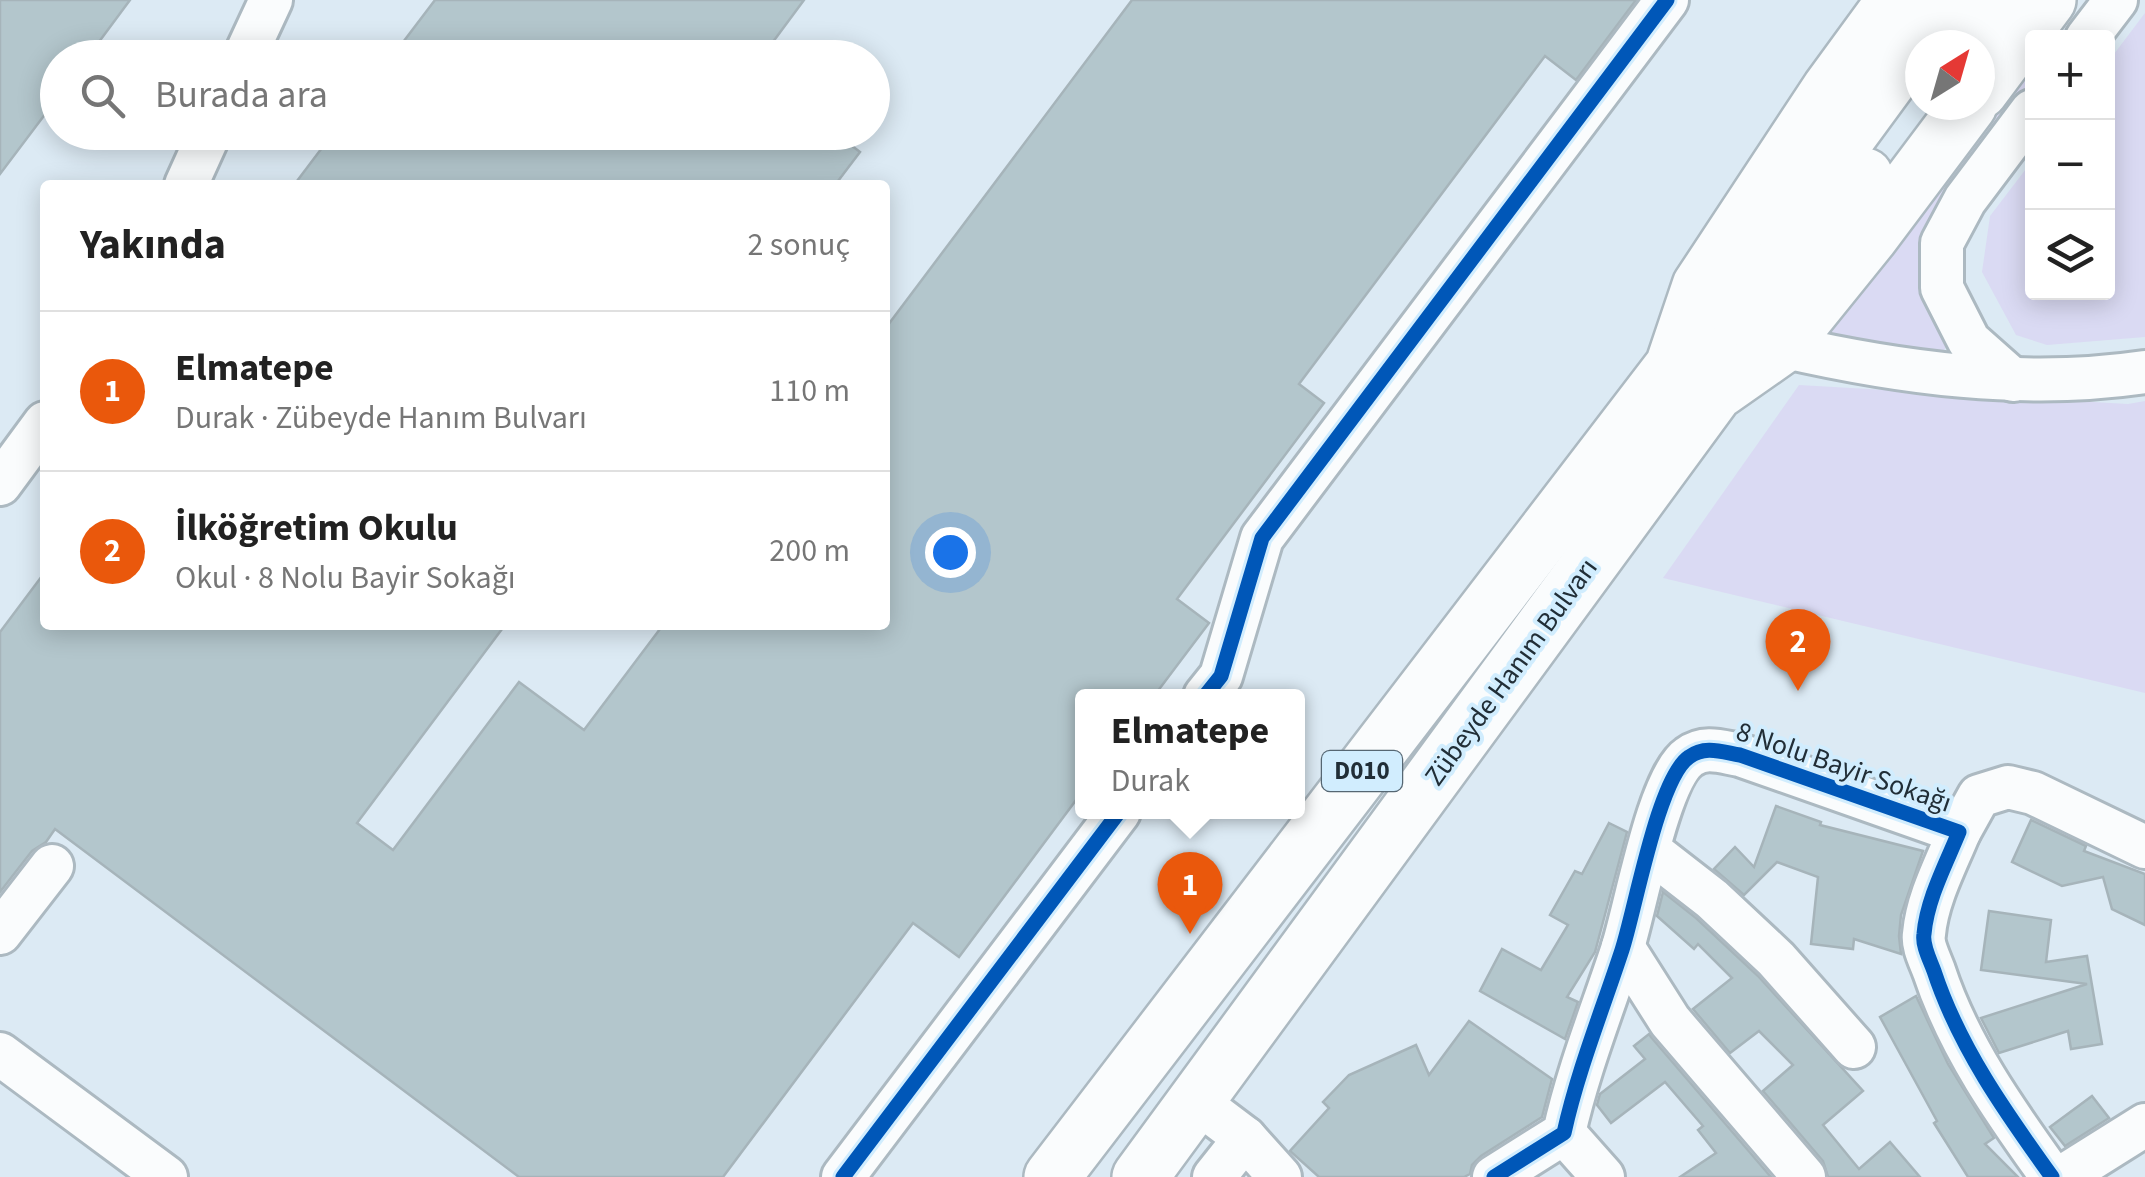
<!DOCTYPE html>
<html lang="tr">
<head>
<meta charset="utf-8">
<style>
	:root { --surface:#fff; --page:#f6f6f6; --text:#222; --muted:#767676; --line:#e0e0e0; --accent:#ea580c }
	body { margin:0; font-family:"Source Sans 3",sans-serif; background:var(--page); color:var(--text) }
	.controls { position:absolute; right:30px; top:30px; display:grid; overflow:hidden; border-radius:10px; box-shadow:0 5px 25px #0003 }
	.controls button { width:90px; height:90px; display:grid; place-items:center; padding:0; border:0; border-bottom:2px solid var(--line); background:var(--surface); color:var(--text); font:50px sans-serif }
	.compass { position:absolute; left:1905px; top:30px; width:90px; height:90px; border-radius:50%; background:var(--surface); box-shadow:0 5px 25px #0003; rotate:37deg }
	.you { position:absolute; left:950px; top:552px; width:35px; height:35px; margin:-25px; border:8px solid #fff; border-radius:50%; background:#1a73e8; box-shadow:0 0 0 15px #1a73e833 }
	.badge { display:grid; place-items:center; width:65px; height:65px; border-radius:50%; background:var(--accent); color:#fff; font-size:32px; font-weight:700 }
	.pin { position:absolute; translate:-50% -82px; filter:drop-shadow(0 2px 5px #0008) }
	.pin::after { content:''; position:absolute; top:52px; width:35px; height:30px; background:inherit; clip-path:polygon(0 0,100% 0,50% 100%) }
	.popup { position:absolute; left:1075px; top:689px; width:230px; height:130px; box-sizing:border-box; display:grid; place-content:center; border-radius:10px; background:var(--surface); filter:drop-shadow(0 2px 8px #0005); font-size:32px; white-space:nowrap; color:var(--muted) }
	.popup b { font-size:38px; color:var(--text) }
	.popup::after { content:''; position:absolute; left:50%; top:100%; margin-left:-20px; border:20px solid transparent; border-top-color:var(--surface) }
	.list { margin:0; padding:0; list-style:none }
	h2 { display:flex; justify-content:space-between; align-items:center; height:130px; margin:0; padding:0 40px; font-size:42px }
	h2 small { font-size:32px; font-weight:400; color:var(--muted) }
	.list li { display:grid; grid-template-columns:65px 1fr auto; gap:30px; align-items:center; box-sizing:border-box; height:160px; padding:0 40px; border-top:2px solid var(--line) }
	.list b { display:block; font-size:38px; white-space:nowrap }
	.list p { margin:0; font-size:32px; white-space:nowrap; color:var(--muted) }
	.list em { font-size:32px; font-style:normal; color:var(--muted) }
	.icon { flex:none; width:55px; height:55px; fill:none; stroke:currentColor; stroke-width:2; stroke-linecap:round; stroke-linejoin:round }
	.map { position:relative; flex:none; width:2145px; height:1177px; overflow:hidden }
	.search { position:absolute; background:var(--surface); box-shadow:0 5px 25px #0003; left:40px; top:40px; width:850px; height:110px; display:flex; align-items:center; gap:25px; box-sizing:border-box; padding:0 35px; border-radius:55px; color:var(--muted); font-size:38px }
	.panel { position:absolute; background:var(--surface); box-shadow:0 5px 25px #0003; left:40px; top:180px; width:850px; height:450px; border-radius:10px }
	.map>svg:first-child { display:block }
</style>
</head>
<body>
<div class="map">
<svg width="2145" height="1177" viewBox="0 0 2145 1177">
	<rect width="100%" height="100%" fill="#dceaf4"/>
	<g fill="#dadaf3">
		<path d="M2145 13V337L2047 345 2016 335 1982 272 1990 216 2032 161V292H2108V62Z"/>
		<path d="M2032 54V102L1924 253 1953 338 1938 358 1818 337Z"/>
		<path d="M1799 385 2128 404 2145 401V693L1663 578Z"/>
	</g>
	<g fill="#b3c6cc" stroke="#a6b4ba" stroke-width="2.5">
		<path d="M0 0H130L87 58H58V97L0 174Z"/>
		<path d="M435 0H804L761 58H391Z"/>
		<path d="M1132 0H1636L1576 80 1545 56 1299 384 1324 403 1177 599 1209 623 1154 696H1082V792L959 957 913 923 723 1177H519L55 829 46 842 32 851 0 892V632L45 572V625H505L357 823 393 850 519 682 584 730 663 625H885V329Z"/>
		<path d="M334 132H834L860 152 835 185H294Z"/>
		<path d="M1776 806 1821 822 1820 825 1923 851 1901 915 1899 936 1901 954 1854 939 1853 949 1811 944 1818 877 1777 862 1744 895 1714 869 1735 847 1754 867Z"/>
		<path d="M2031 820 2086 846 2084 851 2145 874V925L2112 909 2103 877 2062 886 2012 862Z"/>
		<path d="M1609 823 1627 832 1595 952 1567 997 1578 1002 1565 1039 1480 991 1502 949 1541 970 1568 925 1550 915 1575 871 1582 874Z"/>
		<path d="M1663 892 1696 918 1758 976 1863 1091 1823 1125 1859 1169 1890 1142 1920 1177H1828L1823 1161 1763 1091 1793 1065 1759 1031 1730 1053 1693 1009 1732 978 1698 944 1694 949 1657 916Z"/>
		<path d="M1989 911 2051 920 2046 962 2087 956 2102 1044 2071 1049 2068 1031 1999 1053 1981 1018 2087 984 1981 970Z"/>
		<path d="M1916 996 1948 1064 1994 1138 1985 1144 2018 1177H1968L1934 1123 1937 1121 1880 1017Z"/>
		<path d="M1469 1021 1552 1079 1542 1117 1481 1156 1472 1165 1470 1174 1464 1177H1319L1290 1151 1329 1108 1323 1102 1349 1075 1416 1045 1429 1075Z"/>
		<path d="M1649 1034 1651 1037 1771 1177H1680L1716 1153 1698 1130 1703 1126 1665 1082 1611 1123 1597 1105 1600 1094 1645 1059 1634 1046Z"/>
		<path d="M2092 1096 2109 1118 2065 1146 2050 1127Z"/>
	</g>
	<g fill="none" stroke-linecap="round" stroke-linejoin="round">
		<defs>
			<g id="minor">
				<path d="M2087 38 2116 0"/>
				<path d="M244 58 271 0"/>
				<path d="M186 185 210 132"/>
				<path d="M1782 346C1900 373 2024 390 2145 372"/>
				<path d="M2013 380 1969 341 1942 288V243L1965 200 2032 111"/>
				<path d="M0 484 45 423"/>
				<path d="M1205 696 1221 676 1262 538 1667 0"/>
				<path d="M1959 832 1979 796 2008 787 2033 793 2145 847"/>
				<path d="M1649 850 1712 899 1776 959 1854 1047"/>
				<path d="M0 933 52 866"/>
				<path d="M1623 947 1670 1021 1804 1177"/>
				<path d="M0 1054 166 1177"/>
				<path d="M1196 1101 1245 1138 1280 1177"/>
				<path d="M1564 1133 1603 1177"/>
				<path d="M843 1177 1119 812"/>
				<path d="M1214 1177 1245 1138"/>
				<path d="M1494 1177 1564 1133C1578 1070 1602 1011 1622 950 1635 911 1658 778 1689 757 1705 745 1722 752 1740 755L1959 832C1946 864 1927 899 1924 934 1922 945 1930 960 1934 971 1959 1047 2006 1113 2052 1177"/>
				<path d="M2062 1177 2145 1125"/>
			</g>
			<g id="major">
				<path d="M1961 45 1994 0"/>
				<path d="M1680 357 1810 188 1948 0"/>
				<path d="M1718 389 1865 176"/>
			</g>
			<g id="highway">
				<path d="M1980 91 2048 0"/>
				<path d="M1052 1177 1673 366 1700 286 1830 89 1895 0"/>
				<path d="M1140 1177 1715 393 1782 346 1870 237 1969 105"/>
			</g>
		</defs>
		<use href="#minor" stroke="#acb9c1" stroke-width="48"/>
		<use href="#major" stroke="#acb9c1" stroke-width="60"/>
		<use href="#highway" stroke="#acb9c1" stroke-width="60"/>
		<use href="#minor" stroke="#fafcfd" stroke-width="42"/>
		<use href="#major" stroke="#fafcfd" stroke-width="55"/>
		<use href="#highway" stroke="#fafcfd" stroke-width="55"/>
		<defs>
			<g id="cycleway">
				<path d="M1205 696 1221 676 1262 538 1667 0"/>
				<path d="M843 1177 1119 812"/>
				<path d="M1494 1177 1564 1133C1578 1070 1602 1011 1622 950 1635 911 1658 778 1689 757 1705 745 1722 752 1740 755L1959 832C1946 864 1927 899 1924 934 1922 945 1930 960 1934 971 1959 1047 2006 1113 2052 1177"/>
			</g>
		</defs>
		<use href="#cycleway" stroke="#d1edfe" stroke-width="21"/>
		<use href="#cycleway" stroke="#0057b8" stroke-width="15"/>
	</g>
	<g text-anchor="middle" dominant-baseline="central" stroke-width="8" stroke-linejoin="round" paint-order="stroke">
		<rect fill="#d1edfe" stroke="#566773" stroke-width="2.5" x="1322" y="751" width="80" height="40" rx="8"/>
		<g font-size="25" font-weight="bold" fill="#212e37">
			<text x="1362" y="771">D010</text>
		</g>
		<g font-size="28" fill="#212e37" stroke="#d1edfe">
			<text transform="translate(1511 672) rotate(-54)">Zübeyde Hanım Bulvarı</text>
			<text transform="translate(1844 767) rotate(19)">8 Nolu Bayir Sokağı</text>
		</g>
	</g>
</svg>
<div class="controls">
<button>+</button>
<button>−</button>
<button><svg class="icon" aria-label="layers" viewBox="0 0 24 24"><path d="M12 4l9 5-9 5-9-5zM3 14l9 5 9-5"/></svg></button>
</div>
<svg class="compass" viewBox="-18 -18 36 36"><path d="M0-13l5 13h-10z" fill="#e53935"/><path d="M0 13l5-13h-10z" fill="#767676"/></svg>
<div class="you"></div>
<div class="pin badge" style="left:1190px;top:934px">1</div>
<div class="popup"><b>Elmatepe</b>Durak</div>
<div class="pin badge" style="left:1798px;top:691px">2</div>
<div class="search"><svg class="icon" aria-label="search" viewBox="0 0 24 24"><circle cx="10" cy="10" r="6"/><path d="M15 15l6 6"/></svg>Burada ara</div>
<section class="panel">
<h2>Yakında<small>2 sonuç</small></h2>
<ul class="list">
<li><span class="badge">1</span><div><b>Elmatepe</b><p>Durak · Zübeyde Hanım Bulvarı</p></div><em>110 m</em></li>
<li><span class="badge">2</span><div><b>İlköğretim Okulu</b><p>Okul · 8 Nolu Bayir Sokağı</p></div><em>200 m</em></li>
</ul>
</section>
</div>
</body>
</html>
